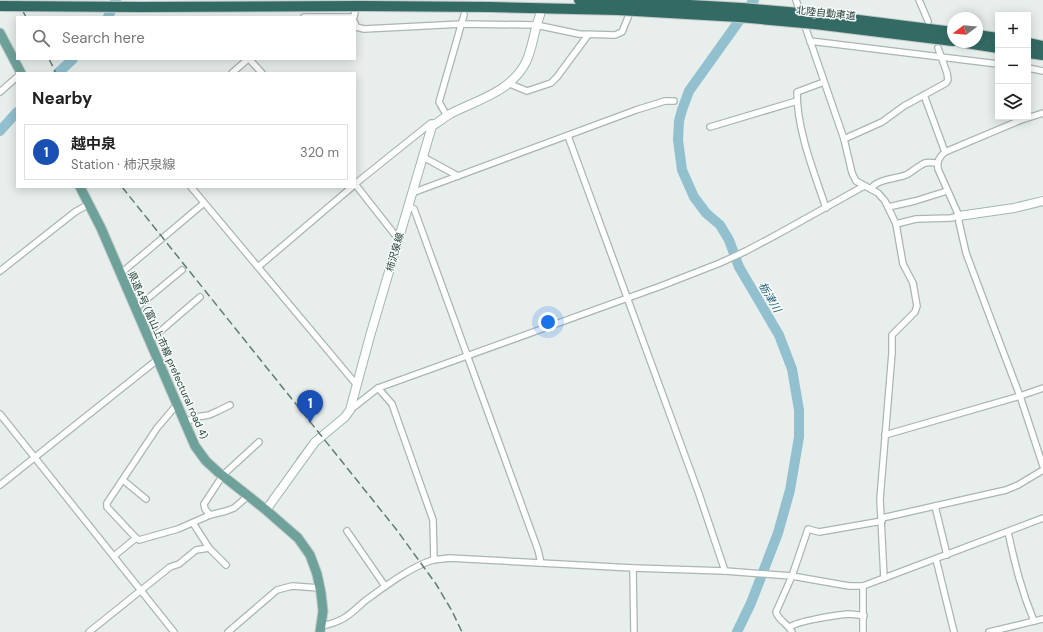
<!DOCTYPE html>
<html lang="en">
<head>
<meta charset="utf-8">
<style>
	:root { --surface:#fff; --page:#f2f2f2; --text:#222; --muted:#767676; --line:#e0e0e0; --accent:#b45309 }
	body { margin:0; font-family:"DM Sans","Noto Sans JP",sans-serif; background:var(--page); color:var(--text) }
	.controls { position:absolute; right:12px; top:12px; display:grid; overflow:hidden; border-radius:0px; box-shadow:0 2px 10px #0003 }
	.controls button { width:36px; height:36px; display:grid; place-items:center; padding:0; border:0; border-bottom:1px solid var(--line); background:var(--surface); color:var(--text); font:20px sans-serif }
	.compass { position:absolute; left:947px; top:12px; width:36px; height:36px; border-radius:50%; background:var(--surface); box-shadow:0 2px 10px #0003; rotate:254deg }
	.you { position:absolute; left:548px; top:322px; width:14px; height:14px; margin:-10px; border:3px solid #fff; border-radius:50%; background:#1a73e8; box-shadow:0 0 0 6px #1a73e833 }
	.badge { display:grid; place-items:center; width:26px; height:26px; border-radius:50%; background:var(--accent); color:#fff; font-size:13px; font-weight:700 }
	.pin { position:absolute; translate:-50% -33px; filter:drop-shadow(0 1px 2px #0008) }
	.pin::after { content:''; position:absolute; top:21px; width:14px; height:12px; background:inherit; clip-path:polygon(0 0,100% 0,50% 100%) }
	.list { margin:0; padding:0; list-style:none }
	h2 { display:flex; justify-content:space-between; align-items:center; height:52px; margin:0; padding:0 16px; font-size:17px }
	h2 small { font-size:13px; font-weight:400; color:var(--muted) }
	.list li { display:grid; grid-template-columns:26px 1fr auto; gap:12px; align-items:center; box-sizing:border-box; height:56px; margin:0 8px 8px; padding:0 8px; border:1px solid var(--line); border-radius:0px }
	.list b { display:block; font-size:15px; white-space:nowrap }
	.list p { margin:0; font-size:13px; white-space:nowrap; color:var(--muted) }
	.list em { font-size:13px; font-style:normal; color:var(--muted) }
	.icon { flex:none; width:22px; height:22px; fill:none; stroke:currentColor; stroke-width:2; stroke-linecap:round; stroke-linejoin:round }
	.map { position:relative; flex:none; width:1043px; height:632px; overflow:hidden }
	.search { position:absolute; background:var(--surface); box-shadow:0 2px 10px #0003; left:16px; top:16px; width:340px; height:44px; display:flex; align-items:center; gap:10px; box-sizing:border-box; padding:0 14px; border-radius:0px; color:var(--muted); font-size:15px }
	.panel { position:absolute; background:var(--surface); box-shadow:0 2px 10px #0003; left:16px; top:72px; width:340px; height:116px; border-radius:0px }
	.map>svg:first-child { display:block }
</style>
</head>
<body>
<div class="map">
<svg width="1043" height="632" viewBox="0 0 1043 632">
	<rect width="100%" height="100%" fill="#e7eeec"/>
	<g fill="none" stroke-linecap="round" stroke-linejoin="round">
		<path stroke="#92c0cf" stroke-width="1.5" d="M297 459 308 445"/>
		<g stroke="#92c0cf" stroke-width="10">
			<path d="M108 17 116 0"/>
			<path d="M58 73 73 59"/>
			<path d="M0 131 17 112"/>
			<path d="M737 632 751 603 778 533 790 490 799 437V410L792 369 779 335 739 267 729 240 720 225 706 213 694 197 682 170 678 140 679 121 682 110 689 91 754 0"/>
		</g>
		<defs>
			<g id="street">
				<path d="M796 0 844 139 852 173 856 181 878 193 885 201 896 224 903 264 913 283 917 306 915 312 892 335V353L880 499 884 578"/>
				<path d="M919 0 928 21"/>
				<path d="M304 17H354L357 0"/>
				<path d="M355 23 356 27 364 29 462 24 536 25 579 34 615 35 622 32 631 10"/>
				<path d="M810 41 998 64"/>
				<path d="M249 59 262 73"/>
				<path d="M1028 68 1043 71"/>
				<path d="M232 73 248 59"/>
				<path d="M824 82 797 92C797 131 814 172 826 208"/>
				<path d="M510 84 527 91 551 83 557 77 588 35"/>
				<path d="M0 92 17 77"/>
				<path d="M924 95 945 152"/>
				<path d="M1043 113 1021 120 945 152C939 157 937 161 938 169L959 216V222L966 253 993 325 1020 396 1043 466"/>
				<path d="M447 116 439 102 464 15"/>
				<path d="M710 127 797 101"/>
				<path d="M568 136 699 494 725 571"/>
				<path d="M844 139 882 122 904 106 946 83 948 80 947 73 938 48"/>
				<path d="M423 157 458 176"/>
				<path d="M355 184 431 123H435"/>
				<path d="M355 184 399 240"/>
				<path d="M191 187 356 384"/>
				<path d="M871 189C876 179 896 179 906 175 912 172 918 166 925 163 929 162 933 163 937 163"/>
				<path d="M412 193 636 110 665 101H674"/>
				<path d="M408 206 414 209 538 550 541 563"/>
				<path d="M888 207 915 201 947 191"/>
				<path d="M896 224 916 219 951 218 959 216"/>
				<path d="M258 267 352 187"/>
				<path d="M0 271 75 212 89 204"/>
				<path d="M120 274 204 203"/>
				<path d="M135 309 182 270"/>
				<path d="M149 341 200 297"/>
				<path d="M378 388 392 404 433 520 434 560"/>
				<path d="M350 410 378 388 661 286 720 263 746 251 778 234 864 186"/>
				<path d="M0 414 174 632"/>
				<path d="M184 423 196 417 209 415 218 411 230 405"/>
				<path d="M885 435 1020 396 1043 388"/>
				<path d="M123 480 146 499"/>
				<path d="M0 485 157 360"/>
				<path d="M935 506 947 555"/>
				<path d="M210 515 205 509 204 504 223 475 259 442"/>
				<path d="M882 518 1006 490 1018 485 1043 470"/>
				<path d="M193 523 209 548 226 565"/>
				<path d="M347 531 385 586"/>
				<path d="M1008 532C1015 564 1021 590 1034 621"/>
				<path d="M136 538 107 507V503L157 428 174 408 177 407"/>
				<path d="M114 556 136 538 139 540 178 529 210 515 226 511 234 508 248 496"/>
				<path d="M936 559 954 632"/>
				<path d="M633 568 634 632"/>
				<path d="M321 626C344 622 350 614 366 600 384 587 412 566 433 560 438 559 444 559 449 558L633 568 725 571 792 576 849 586H863L1043 518"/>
				<path d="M790 627C798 621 836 615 848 614 853 614 859 615 864 616"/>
				<path d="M89 632 170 567 179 564 196 550 209 548"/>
				<path d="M228 632 277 590 292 586 320 588"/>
				<path d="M792 632C788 624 778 620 776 612L792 576 808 529 819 532 882 521"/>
				<path d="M863 632V586"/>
				<path d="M989 632 1043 619"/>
			</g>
			<g id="secondary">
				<path d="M959 216 1014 208 1043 201"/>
				<path d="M266 510 315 442 345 417 350 410 370 336 432 126C438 123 443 118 450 114 477 100 511 92 526 62 533 47 534 30 540 15"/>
			</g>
			<g id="primary">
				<path d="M0 33 21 73"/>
				<path d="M80 187 101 228 195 446 206 461 218 472 266 510 298 538 310 555 317 574 321 593 323 611 320 632"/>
			</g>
			<g id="highway">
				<path d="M579 0 619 1"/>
				<path d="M363 6 490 7 618 10"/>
				<path d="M811 14 953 32"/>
				<path d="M815 24 953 41"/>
				<path d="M977 35 998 38"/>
				<path d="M960 42 998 48"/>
				<path d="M1028 43 1043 46"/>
				<path d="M1028 53 1043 55"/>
			</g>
		</defs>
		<use href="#street" stroke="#a9b6b3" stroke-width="8"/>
		<use href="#secondary" stroke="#a2b7b1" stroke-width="10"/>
		<use href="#primary" stroke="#c2cac8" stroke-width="11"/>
		<use href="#highway" stroke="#c2cac8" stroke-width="12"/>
		<use href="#street" stroke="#fff" stroke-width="5.5"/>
		<use href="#secondary" stroke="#fff" stroke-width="8"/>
		<use href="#primary" stroke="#6ea199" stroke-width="9"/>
		<use href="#highway" stroke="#336b64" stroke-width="10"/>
		<g stroke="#617b76" stroke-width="1.5" stroke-dasharray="8 4" stroke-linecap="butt">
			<path d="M17 0 26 17"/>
			<path d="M49 59 56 73"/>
			<path d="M122 187 396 529 436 584 452 611 462 632"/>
		</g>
		<defs>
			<g id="highway-bridge">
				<path d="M619 1 742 8 811 14"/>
				<path d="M0 6 141 7 363 6"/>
				<path d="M618 10 739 17 815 24"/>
			</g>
		</defs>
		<use href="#highway-bridge" stroke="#c2cac8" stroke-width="12" stroke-linecap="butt"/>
		<use href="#highway-bridge" stroke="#336b64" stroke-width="10"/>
	</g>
	<g text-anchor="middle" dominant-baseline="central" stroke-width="3" stroke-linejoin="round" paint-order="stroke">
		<g font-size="10" fill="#26403b" stroke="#f7fbf9">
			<text transform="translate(826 13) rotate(6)">北陸自動車道</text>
			<text transform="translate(395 252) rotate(-74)">柿沢泉線</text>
			<text transform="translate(168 355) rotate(66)">県道4号 (富山上市線 prefectural road 4)</text>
		</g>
		<g font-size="11" font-style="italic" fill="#226379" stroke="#f7fbf9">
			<text transform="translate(770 297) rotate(60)">栃津川</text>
		</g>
	</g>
</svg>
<div class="controls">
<button>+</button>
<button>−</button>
<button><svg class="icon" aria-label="layers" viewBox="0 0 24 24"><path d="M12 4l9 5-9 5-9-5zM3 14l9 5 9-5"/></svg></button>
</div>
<svg class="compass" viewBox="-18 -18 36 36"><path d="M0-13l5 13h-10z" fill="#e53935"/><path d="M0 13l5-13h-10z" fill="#767676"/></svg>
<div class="you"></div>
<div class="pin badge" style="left:310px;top:423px;background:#1a4fb4">1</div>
<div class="search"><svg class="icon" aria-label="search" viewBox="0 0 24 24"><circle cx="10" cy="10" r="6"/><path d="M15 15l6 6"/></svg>Search here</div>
<section class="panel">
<h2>Nearby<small></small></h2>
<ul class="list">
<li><span class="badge" style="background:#1a4fb4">1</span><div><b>越中泉</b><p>Station · 柿沢泉線</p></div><em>320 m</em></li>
</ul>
</section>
</div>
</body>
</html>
